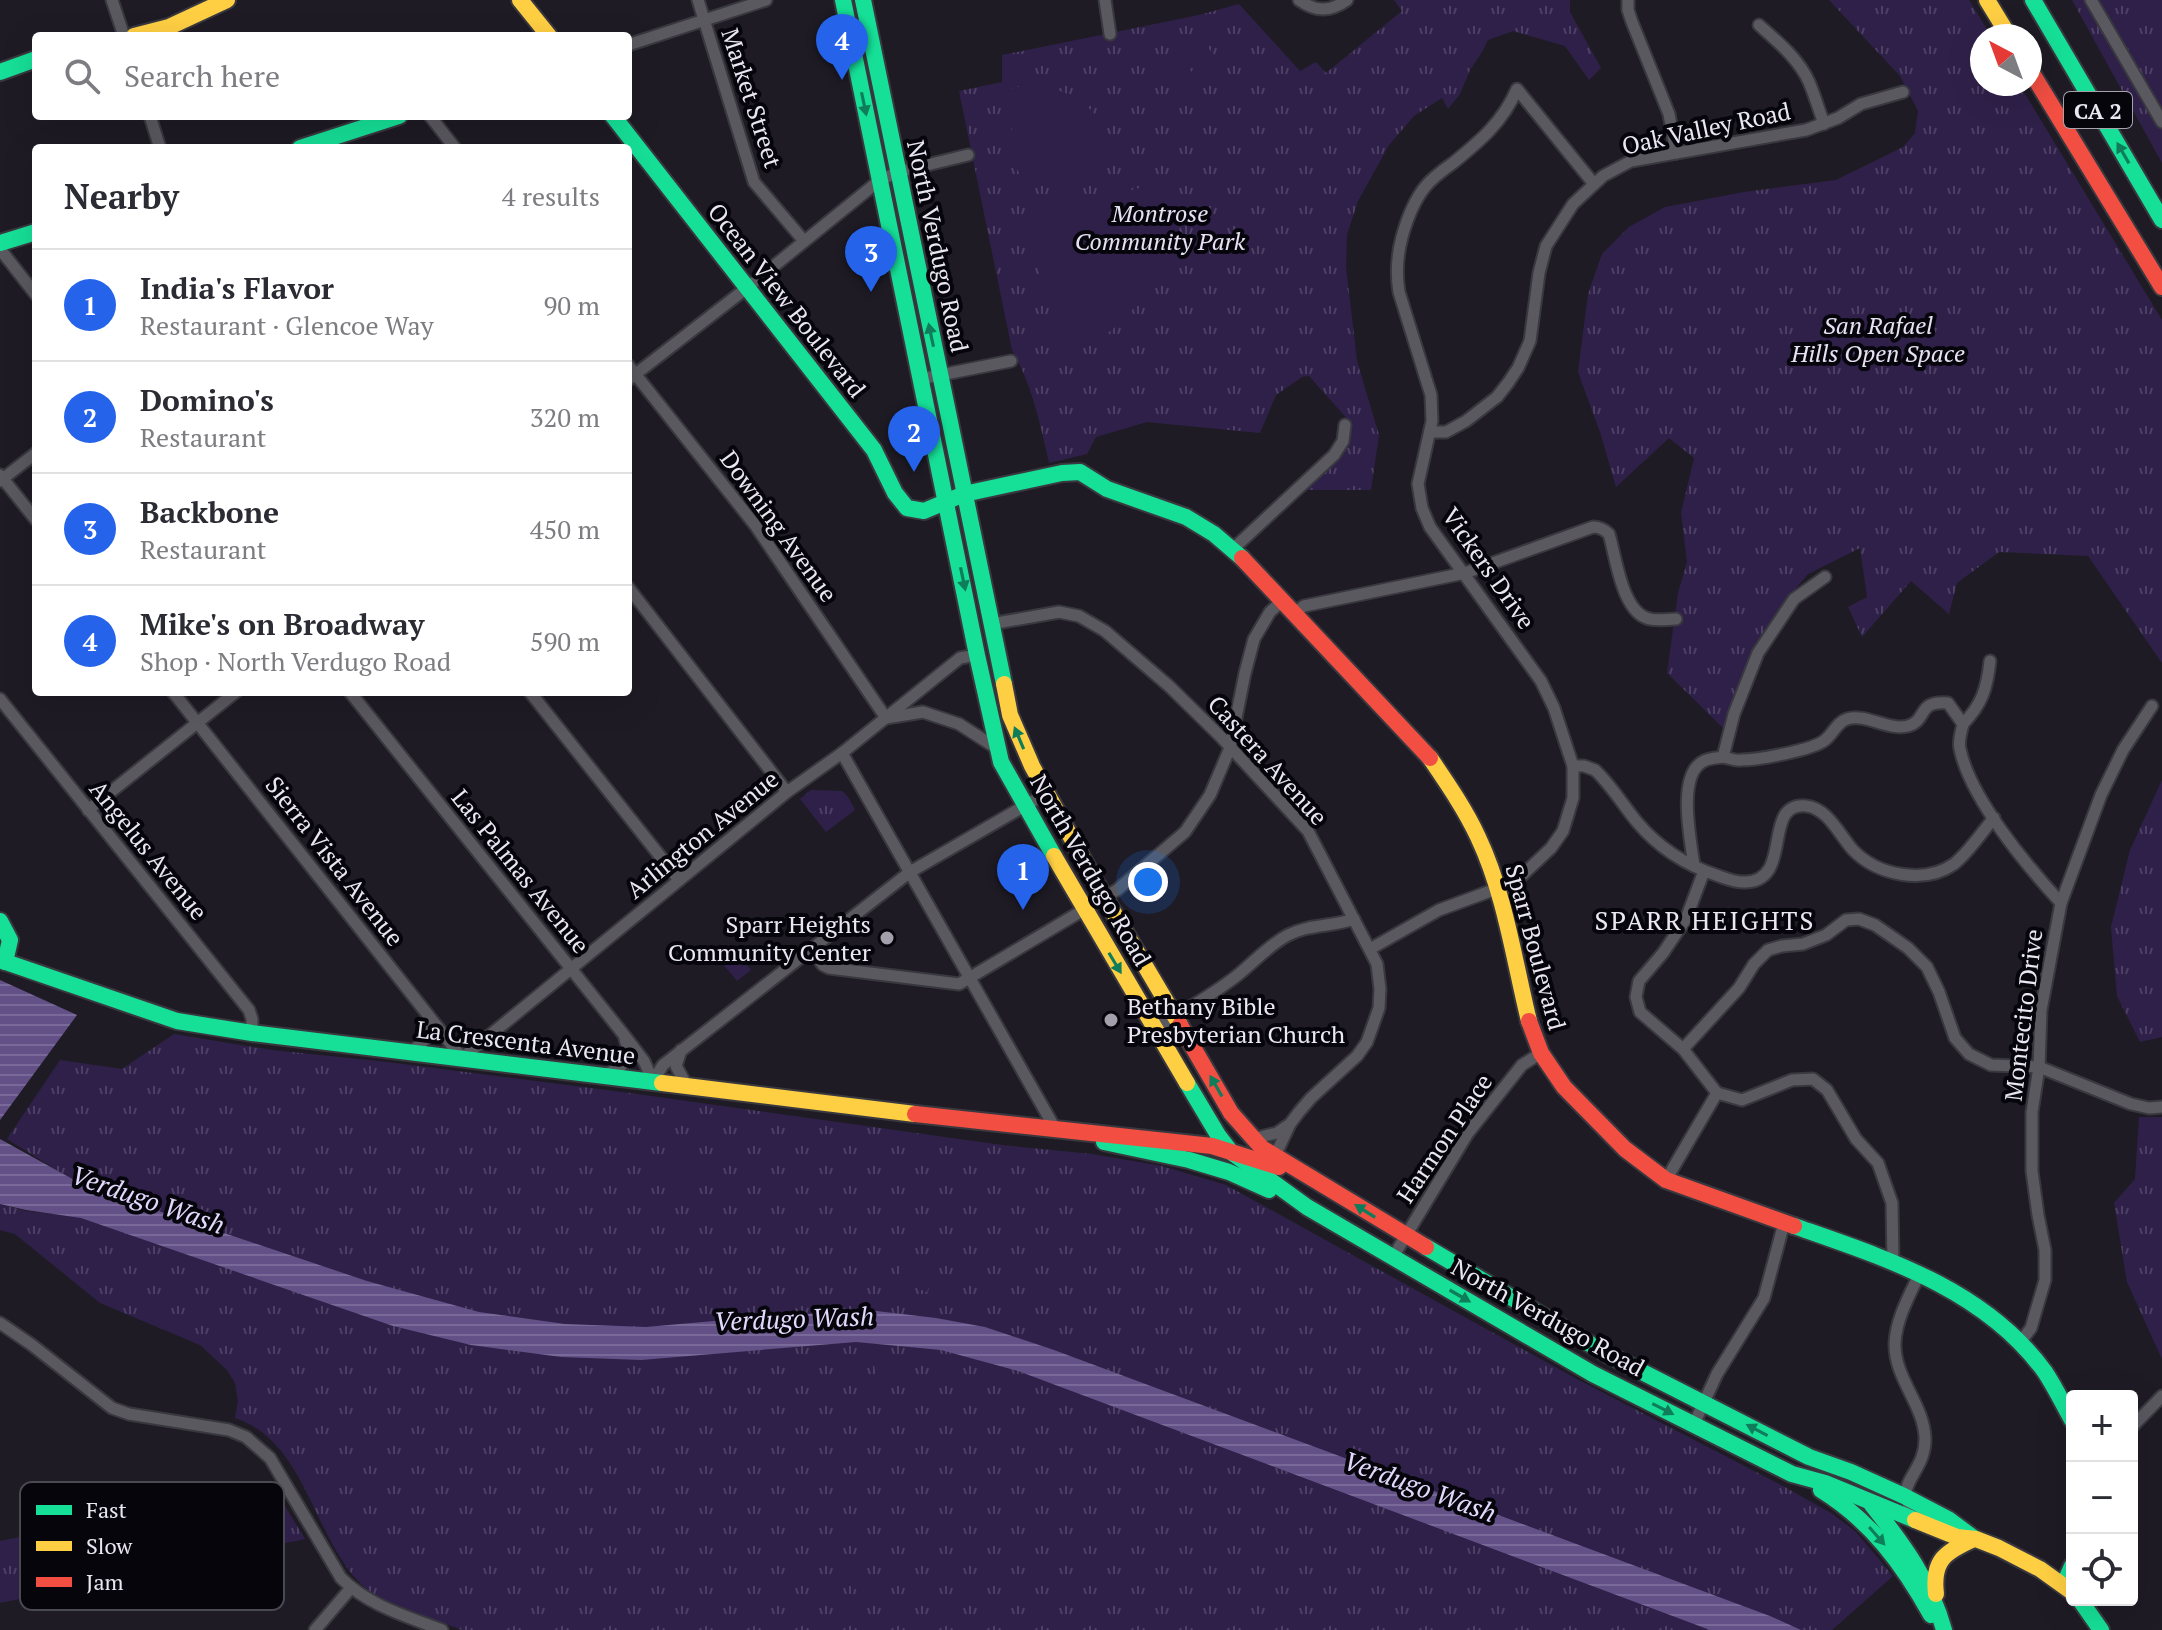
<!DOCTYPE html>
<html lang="en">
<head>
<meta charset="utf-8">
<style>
	:root { --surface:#fff; --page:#f2f2f3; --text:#2b2b33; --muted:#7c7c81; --line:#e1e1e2; --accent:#2563eb }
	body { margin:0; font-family:"PT Serif",serif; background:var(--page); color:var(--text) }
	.controls { position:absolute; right:24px; bottom:24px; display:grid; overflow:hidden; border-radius:8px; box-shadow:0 8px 32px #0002 }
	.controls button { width:72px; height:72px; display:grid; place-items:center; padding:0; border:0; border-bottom:2px solid var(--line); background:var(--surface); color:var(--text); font:40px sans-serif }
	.compass { position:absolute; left:1970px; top:24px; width:72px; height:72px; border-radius:50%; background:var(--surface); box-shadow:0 8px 32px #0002; rotate:319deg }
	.you { position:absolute; left:1148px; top:882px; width:28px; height:28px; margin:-20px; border:6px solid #fff; border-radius:50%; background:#1a73e8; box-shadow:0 0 0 12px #1a73e833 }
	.badge { display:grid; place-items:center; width:52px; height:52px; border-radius:50%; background:var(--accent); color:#fff; font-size:26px; font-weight:700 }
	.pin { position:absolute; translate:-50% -66px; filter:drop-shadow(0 2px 4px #0008) }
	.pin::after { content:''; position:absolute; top:42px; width:28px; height:24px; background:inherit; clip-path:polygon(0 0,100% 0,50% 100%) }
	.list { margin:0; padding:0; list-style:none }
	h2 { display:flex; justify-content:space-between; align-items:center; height:104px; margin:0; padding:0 32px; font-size:34px }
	h2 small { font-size:26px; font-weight:400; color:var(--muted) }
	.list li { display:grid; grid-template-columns:52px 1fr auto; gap:24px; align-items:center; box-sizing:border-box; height:112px; padding:0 32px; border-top:2px solid var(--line) }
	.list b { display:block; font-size:30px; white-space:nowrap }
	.list p { margin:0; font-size:26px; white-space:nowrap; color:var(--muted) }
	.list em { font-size:26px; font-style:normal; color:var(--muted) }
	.icon { flex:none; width:44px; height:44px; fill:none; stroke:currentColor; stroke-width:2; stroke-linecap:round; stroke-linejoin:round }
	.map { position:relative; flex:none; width:2162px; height:1630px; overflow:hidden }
	.search { position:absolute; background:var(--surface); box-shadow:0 8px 32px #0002; left:32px; top:32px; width:600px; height:88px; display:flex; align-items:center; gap:20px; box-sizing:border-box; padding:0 28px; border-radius:8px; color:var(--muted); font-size:30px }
	.panel { position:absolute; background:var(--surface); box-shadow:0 8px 32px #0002; left:32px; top:144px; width:600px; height:552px; border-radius:8px }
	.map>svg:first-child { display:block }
</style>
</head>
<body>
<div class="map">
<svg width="2162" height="1630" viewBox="0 0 2162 1630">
	<defs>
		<pattern id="grass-tufts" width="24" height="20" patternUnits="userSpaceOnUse" patternTransform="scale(2)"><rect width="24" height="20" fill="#2f2049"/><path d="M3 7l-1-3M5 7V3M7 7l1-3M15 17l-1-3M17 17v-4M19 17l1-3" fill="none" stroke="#4d4064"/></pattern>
		<pattern id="water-rules" width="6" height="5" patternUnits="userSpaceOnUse" patternTransform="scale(2)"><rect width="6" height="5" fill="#625086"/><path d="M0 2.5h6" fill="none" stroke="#796998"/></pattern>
	</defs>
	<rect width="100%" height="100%" fill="#1e1b25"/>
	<g fill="url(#grass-tufts)">
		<path d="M1394 0H1570V12L1601 68 1589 80 1565 46 1513 31 1488 40 1482 52 1470 70 1460 94 1448 109 1442 98 1414 116 1389 145 1358 201 1347 235 1346 267 1357 361 1379 435 1371 490H1307C1328 469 1346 454 1351 423L1309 376 1302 377 1276 395 1260 433 1147 422 1096 437 1087 454 1049 463C1040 423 1032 385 1012 350L959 91 1002 82V55L1199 15 1239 4 1300 71 1316 62 1326 73 1402 11Z"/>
		<path d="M1829 0H1969L1991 36H1982V84H2019L2162 320V663L2088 556 1999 552 1957 583 1949 614 1911 581 1862 637 1848 607 1867 597 1860 548 1808 574 1781 606 1751 653 1723 728 1667 673 1678 593 1687 562 1681 513 1694 458 1669 438 1616 487 1600 432 1578 372 1588 294 1602 254 1629 227 1665 207 1744 192 1836 180 1903 147 1915 133 1918 111 1900 76Z"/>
		<path d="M2072 0H2162V163Z"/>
		<path d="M2162 780V1037L2140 1042 2117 996 2111 927 2130 850Z"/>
		<path d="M811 790 842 791 848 797 855 810 826 832 800 799Z"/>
		<path d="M174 1034 272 1050 387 1062 622 1092 1002 1145 1092 1154 1162 1166 1226 1185 1575 1378 1783 1486 1831 1513 1855 1531 1893 1576 1832 1630H462C437 1620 380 1603 362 1585 313 1538 306 1441 235 1418L238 1401 235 1383 227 1370 200 1345 100 1303 15 1234 0 1230V1204L26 1211 72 1216 84 1187 7 1139 60 1060 122 1069Z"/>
		<path d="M2139 1117H2162V1359L2127 1282 2114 1203 2135 1179Z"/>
		<path d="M272 1485 305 1539 0 1603V1541Z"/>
	</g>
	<g fill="#2f2049">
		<path d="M1202 37 1220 67 1206 75 1188 46Z"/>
		<path d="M1179 51 1197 81 1183 89 1165 59Z"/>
		<path d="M1029 85C1076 88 1104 112 1117 157 1096 167 1060 185 1036 184 1026 184 1021 177 1017 169L1007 93 1013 87Z"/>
		<path d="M1160 183C1162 199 1166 217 1166 233 1165 245 1160 258 1155 269 1136 315 1110 341 1061 352L1029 229 1033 220 1042 212Z"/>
		<path d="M731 946 751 970 737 981 717 957Z"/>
		<path d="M668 1152 697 1171 690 1183 675 1173 659 1172 655 1161Z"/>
		<path d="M904 1265 933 1276 927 1292 898 1281Z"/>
		<path d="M1261 1274 1292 1284 1288 1297 1257 1286Z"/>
		<path d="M905 1355 914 1374 899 1381 890 1364 893 1381 878 1385 873 1360 888 1357 890 1362Z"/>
		<path d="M846 1565 879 1585 871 1598 838 1579Z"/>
	</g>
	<g fill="url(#water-rules)">
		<path d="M0 980 77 1015 0 1120Z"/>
		<path d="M0 1139 87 1187 367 1281 479 1312 565 1324 646 1327 759 1317 868 1310 936 1318 985 1327 1054 1350 1770 1616 1801 1630H1710L1018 1371 941 1350 856 1342 641 1360 561 1357 471 1345 393 1326 81 1218 26 1210 0 1204Z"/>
	</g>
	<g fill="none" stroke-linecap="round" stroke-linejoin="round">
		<defs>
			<g id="street">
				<path d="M112 0 124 36"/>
				<path d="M698 0 754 182 804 241"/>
				<path d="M1105 0 1110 34"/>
				<path d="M1299 0C1316 12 1330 12 1347 0"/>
				<path d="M1628 0V10L1632 22 1669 114 1676 153"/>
				<path d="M2091 0 2162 122"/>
				<path d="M1759 25C1777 41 1799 59 1809 82 1815 96 1819 110 1824 124"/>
				<path d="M628 45 766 0"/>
				<path d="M150 116 160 148"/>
				<path d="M430 116 455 148"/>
				<path d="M0 249 36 295"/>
				<path d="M628 365 755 525 886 718 923 712 959 724 998 749"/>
				<path d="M920 379 1011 361"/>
				<path d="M628 380 748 287 880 180 898 172 968 155"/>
				<path d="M1430 432H1446L1466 421 1497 397 1508 383 1518 368 1530 341 1539 273 1546 246 1573 204 1603 176 1631 161 1806 130 1838 118 1861 104 1903 92"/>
				<path d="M0 475 36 520"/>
				<path d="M0 481 36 453"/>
				<path d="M1233 549 1334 455 1343 441 1345 425"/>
				<path d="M628 587 787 792"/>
				<path d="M1294 613 1304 606 1465 573 1593 527C1600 527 1604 529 1609 534 1616 557 1622 614 1650 619 1658 621 1668 619 1676 619"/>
				<path d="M991 624 1059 612 1079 616 1105 631 1169 686 1221 737 1308 831 1377 964 1380 989 1379 1008 1367 1042 1357 1056 1311 1098 1299 1112 1290 1124 1275 1156"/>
				<path d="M173 692 462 1058 787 792 842 753 960 658 977 655"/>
				<path d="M350 692 624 1035 644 1061 653 1081"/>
				<path d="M530 692 679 880"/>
				<path d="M0 699 249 1010 252 1019V1033"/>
				<path d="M1963 724C1982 704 1987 689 1990 661"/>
				<path d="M842 753 1056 1130"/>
				<path d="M1723 757C1729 758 1736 761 1741 760 1758 760 1813 750 1825 740 1833 734 1837 722 1847 719 1866 713 1888 731 1908 726 1928 720 1917 700 1948 703L1963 724C1961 732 1958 741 1960 749 1970 798 2027 866 2061 903"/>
				<path d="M1573 766H1584L1595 770C1611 785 1623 805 1637 822 1658 847 1686 865 1716 875 1725 878 1736 883 1746 882 1794 880 1761 802 1806 806 1828 808 1840 836 1853 850 1877 875 1924 885 1954 864 1969 852 1981 833 1994 818"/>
				<path d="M88 810 236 692"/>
				<path d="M1694 866C1691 842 1676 774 1704 761 1709 758 1717 758 1723 757L1734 714 1758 653 1794 599 1825 577"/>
				<path d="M1704 871 1686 919 1663 953 1639 981 1636 997 1640 1012 1683 1049 1717 1093 1742 1100 1792 1080 1813 1079 1827 1090 1856 1139 1878 1163 1892 1203 1893 1261"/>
				<path d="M811 949 823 965 829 968 959 984 1117 890 1185 832 1210 795 1230 748 1245 673 1254 639 1270 612 1282 601"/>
				<path d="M1370 949 1439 910 1515 882 1551 848 1563 831 1573 798V766L1554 708 1541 681 1430 527 1422 508 1418 484 1432 421 1431 395 1399 292C1396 274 1397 256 1402 237 1407 219 1413 202 1425 187 1432 178 1443 170 1453 163 1480 141 1503 122 1517 89L1594 184"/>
				<path d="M1154 1029C1183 1011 1213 995 1239 974 1255 961 1269 945 1288 935 1309 924 1332 927 1354 919"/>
				<path d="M1683 1049 1739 988 1754 964 1768 950 1782 946 1803 944 1826 935 1846 920 1859 919 1875 925 1908 948 1927 967 1939 992 1955 1038 1969 1054 1991 1065 2039 1067 2131 1104 2149 1108 2162 1107"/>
				<path d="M681 1050 676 1066 687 1086"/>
				<path d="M410 1052C424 1044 434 1031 428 1015"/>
				<path d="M606 1074C624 1068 632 1058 625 1039"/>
				<path d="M653 1081 663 1065 910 872 1047 793"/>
				<path d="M1252 1139 1277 1133 1287 1126"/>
				<path d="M1666 1180 1717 1093"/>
				<path d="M1393 1257 1468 1133 1522 1065 1541 1053"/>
				<path d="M1920 1273C1910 1294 1896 1319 1895 1343 1894 1378 1923 1403 1925 1437 1927 1477 1882 1488 1923 1519"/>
				<path d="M0 1323 32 1345 112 1408 129 1414 229 1430 246 1437 270 1458 341 1578C369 1606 406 1616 442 1630"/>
				<path d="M2019 1344 2031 1328 2045 1280V1250L2038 1215 2032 1171V1112L2039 1067 2041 1010 2061 903 2101 795 2123 750 2152 706"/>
				<path d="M1694 1424 1717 1374 1764 1298 1784 1223"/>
				<path d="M2132 1427 2162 1396"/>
				<path d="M315 1630 351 1588"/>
			</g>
			<g id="fast">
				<path d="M843 0 977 655 1001 762 1054 856"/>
				<path d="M863 0 1004 684"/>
				<path d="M2033 0 2162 220"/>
				<path d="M0 72 36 59"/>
				<path d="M613 116 874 450 895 493 907 508 924 511 964 494 1062 473 1080 472 1107 489 1186 517 1214 534 1242 558"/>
				<path d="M300 148 399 116"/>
				<path d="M0 243 36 232"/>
				<path d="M0 921 10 940 5 962"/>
				<path d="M0 960 177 1021 252 1033 662 1083"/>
				<path d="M1187 1083 1218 1135 1231 1152 1307 1207 1593 1374 1792 1474 1825 1483 1915 1520"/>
				<path d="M1104 1142 1189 1160 1229 1172 1269 1190"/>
				<path d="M1794 1226C1885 1258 1985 1289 2045 1372 2055 1387 2063 1404 2072 1420"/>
				<path d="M1426 1247 1607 1354 1809 1457 1851 1472 1904 1496 1948 1519 1975 1539"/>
				<path d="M1821 1490C1871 1521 1903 1564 1931 1615"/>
				<path d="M1872 1505C1903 1544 1931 1582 1944 1630"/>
				<path d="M2064 1584 2072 1566"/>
				<path d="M2080 1600 2101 1630"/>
			</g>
			<g id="slow">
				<path d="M520 0 549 36"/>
				<path d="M1987 0 2009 36"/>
				<path d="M134 36 169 27 227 0"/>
				<path d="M1004 684 1010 715 1032 766 1095 881 1180 1025"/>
				<path d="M1430 758C1447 783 1465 809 1478 837 1505 894 1514 960 1529 1021"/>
				<path d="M1054 856 1187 1083"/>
				<path d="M662 1083 915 1114"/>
				<path d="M1915 1520 1957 1537 1976 1539 1999 1548 2040 1569 2072 1592"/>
				<path d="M1936 1594C1932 1560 1945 1552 1974 1539"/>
			</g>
			<g id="jam">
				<path d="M2030 70 2162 287"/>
				<path d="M1242 558 1430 758"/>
				<path d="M1529 1021 1541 1053 1564 1087 1625 1149 1666 1180 1794 1226"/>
				<path d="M1180 1025 1231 1113 1262 1148 1426 1247"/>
				<path d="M915 1114 1212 1146 1279 1167"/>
			</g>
		</defs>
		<use href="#street" stroke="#39383f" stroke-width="15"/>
		<use href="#fast" stroke="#39383f" stroke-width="20"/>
		<use href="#slow" stroke="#39383f" stroke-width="20"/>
		<use href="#jam" stroke="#39383f" stroke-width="20"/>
		<use href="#street" stroke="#5b5960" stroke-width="11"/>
		<use href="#fast" stroke="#16e098" stroke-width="16"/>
		<use href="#slow" stroke="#ffcf43" stroke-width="16"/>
		<use href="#jam" stroke="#f24e42" stroke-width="16"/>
	</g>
	<defs><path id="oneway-solid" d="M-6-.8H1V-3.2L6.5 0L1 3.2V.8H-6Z" transform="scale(2)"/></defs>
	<g fill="#0f7d59">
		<use href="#oneway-solid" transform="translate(864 104) rotate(78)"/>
		<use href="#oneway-solid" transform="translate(2123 153) rotate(-120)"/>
		<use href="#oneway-solid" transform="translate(931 335) rotate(-102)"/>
		<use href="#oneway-solid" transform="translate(963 579) rotate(78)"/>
		<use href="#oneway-solid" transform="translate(1019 738) rotate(-113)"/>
		<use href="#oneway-solid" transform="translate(1115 963) rotate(59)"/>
		<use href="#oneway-solid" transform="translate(1216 1086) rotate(-120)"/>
		<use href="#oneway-solid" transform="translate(1365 1211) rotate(-148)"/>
		<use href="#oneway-solid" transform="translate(1460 1296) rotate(30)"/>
		<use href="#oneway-solid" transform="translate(1663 1409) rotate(27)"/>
		<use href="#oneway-solid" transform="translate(1757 1430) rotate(-152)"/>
		<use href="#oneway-solid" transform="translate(1877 1536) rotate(49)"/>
	</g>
	<g fill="#a3a0ab" stroke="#06050b" stroke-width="3">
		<circle cx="887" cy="938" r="8"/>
		<circle cx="1111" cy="1020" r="8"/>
	</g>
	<g text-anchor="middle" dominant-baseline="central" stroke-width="8" stroke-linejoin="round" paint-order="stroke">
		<rect fill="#06050b" stroke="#a6a3ad" stroke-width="2" x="2064" y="92" width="68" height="36" rx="6"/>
		<g font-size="22" font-weight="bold" fill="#eae7f3">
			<text x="2098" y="110">CA 2</text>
		</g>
		<g font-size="24" fill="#eae7f3" stroke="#06050b">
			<text transform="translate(752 98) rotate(72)">Market Street</text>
			<text transform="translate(1706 128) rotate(-12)">Oak Valley Road</text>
			<text transform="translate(938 246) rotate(78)">North Verdugo Road</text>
			<text transform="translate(787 300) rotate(52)">Ocean View Boulevard</text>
			<text transform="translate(779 526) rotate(54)">Downing Avenue</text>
			<text transform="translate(1489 568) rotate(55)">Vickers Drive</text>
			<text transform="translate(1268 760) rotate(48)">Castera Avenue</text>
			<text transform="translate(702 834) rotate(-39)">Arlington Avenue</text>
			<text transform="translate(149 850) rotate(51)">Angelus Avenue</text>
			<text transform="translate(335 861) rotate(52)">Sierra Vista Avenue</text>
			<text transform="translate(1091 870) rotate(60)">North Verdugo Road</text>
			<text transform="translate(521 871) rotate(51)">Las Palmas Avenue</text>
			<text transform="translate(1536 947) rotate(75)">Sparr Boulevard</text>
			<text transform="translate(2023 1015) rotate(-83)">Montecito Drive</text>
			<text transform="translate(526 1042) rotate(7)">La Crescenta Avenue</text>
			<text transform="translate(1444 1138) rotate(-56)">Harmon Place</text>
			<text transform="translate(1548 1317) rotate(29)">North Verdugo Road</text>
		</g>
		<g font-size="24" font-style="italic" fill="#e6e1f3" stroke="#06050b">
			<text x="1160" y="213">Montrose<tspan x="1160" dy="28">Community Park</tspan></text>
			<text x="1878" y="325">San Rafael<tspan x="1878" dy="28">Hills Open Space</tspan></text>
		</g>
		<g font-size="24" fill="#eae7f3" stroke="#06050b" text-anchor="end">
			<text x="871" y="924">Sparr Heights<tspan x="871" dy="28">Community Center</tspan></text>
			<text x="1127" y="1006" text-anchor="start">Bethany Bible<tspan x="1127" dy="28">Presbyterian Church</tspan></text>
		</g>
		<g font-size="26" letter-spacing="2" fill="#eae7f3" stroke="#06050b">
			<text x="1705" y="920">SPARR HEIGHTS</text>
		</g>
		<g font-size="26" font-style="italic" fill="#e3d9fd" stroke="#06050b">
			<text transform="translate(148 1199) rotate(19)">Verdugo Wash</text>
			<text transform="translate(794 1318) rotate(-2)">Verdugo Wash</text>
			<text transform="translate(1420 1486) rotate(20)">Verdugo Wash</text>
		</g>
	</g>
	<rect x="20" y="1482" width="264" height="128" rx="12" fill="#06050b" stroke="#4a4951" stroke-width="2"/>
	<rect x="36" y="1505" width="36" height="10" fill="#16e098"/>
	<rect x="36" y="1541" width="36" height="10" fill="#ffcf43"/>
	<rect x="36" y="1577" width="36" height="10" fill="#f24e42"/>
	<g font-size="22" fill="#eae7f3">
		<text x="86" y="1518">Fast</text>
		<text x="86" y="1554">Slow</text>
		<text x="86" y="1590">Jam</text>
	</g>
</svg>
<div class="controls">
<button>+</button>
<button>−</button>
<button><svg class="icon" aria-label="locate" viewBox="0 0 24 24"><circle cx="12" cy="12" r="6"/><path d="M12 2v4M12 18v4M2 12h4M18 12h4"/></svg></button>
</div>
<svg class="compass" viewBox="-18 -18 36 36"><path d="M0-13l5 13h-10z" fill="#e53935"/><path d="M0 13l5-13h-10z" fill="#7c7c81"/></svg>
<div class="you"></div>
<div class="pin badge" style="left:1023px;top:910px">1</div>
<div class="pin badge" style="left:914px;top:472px">2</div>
<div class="pin badge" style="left:871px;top:292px">3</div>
<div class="pin badge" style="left:842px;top:80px">4</div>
<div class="search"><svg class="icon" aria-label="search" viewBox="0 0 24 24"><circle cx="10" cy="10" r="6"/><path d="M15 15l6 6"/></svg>Search here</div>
<section class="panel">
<h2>Nearby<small>4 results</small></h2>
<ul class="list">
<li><span class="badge">1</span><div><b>India's Flavor</b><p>Restaurant · Glencoe Way</p></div><em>90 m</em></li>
<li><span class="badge">2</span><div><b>Domino's</b><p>Restaurant</p></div><em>320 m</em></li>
<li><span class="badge">3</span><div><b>Backbone</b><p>Restaurant</p></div><em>450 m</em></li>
<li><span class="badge">4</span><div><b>Mike's on Broadway</b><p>Shop · North Verdugo Road</p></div><em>590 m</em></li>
</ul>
</section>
</div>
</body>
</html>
